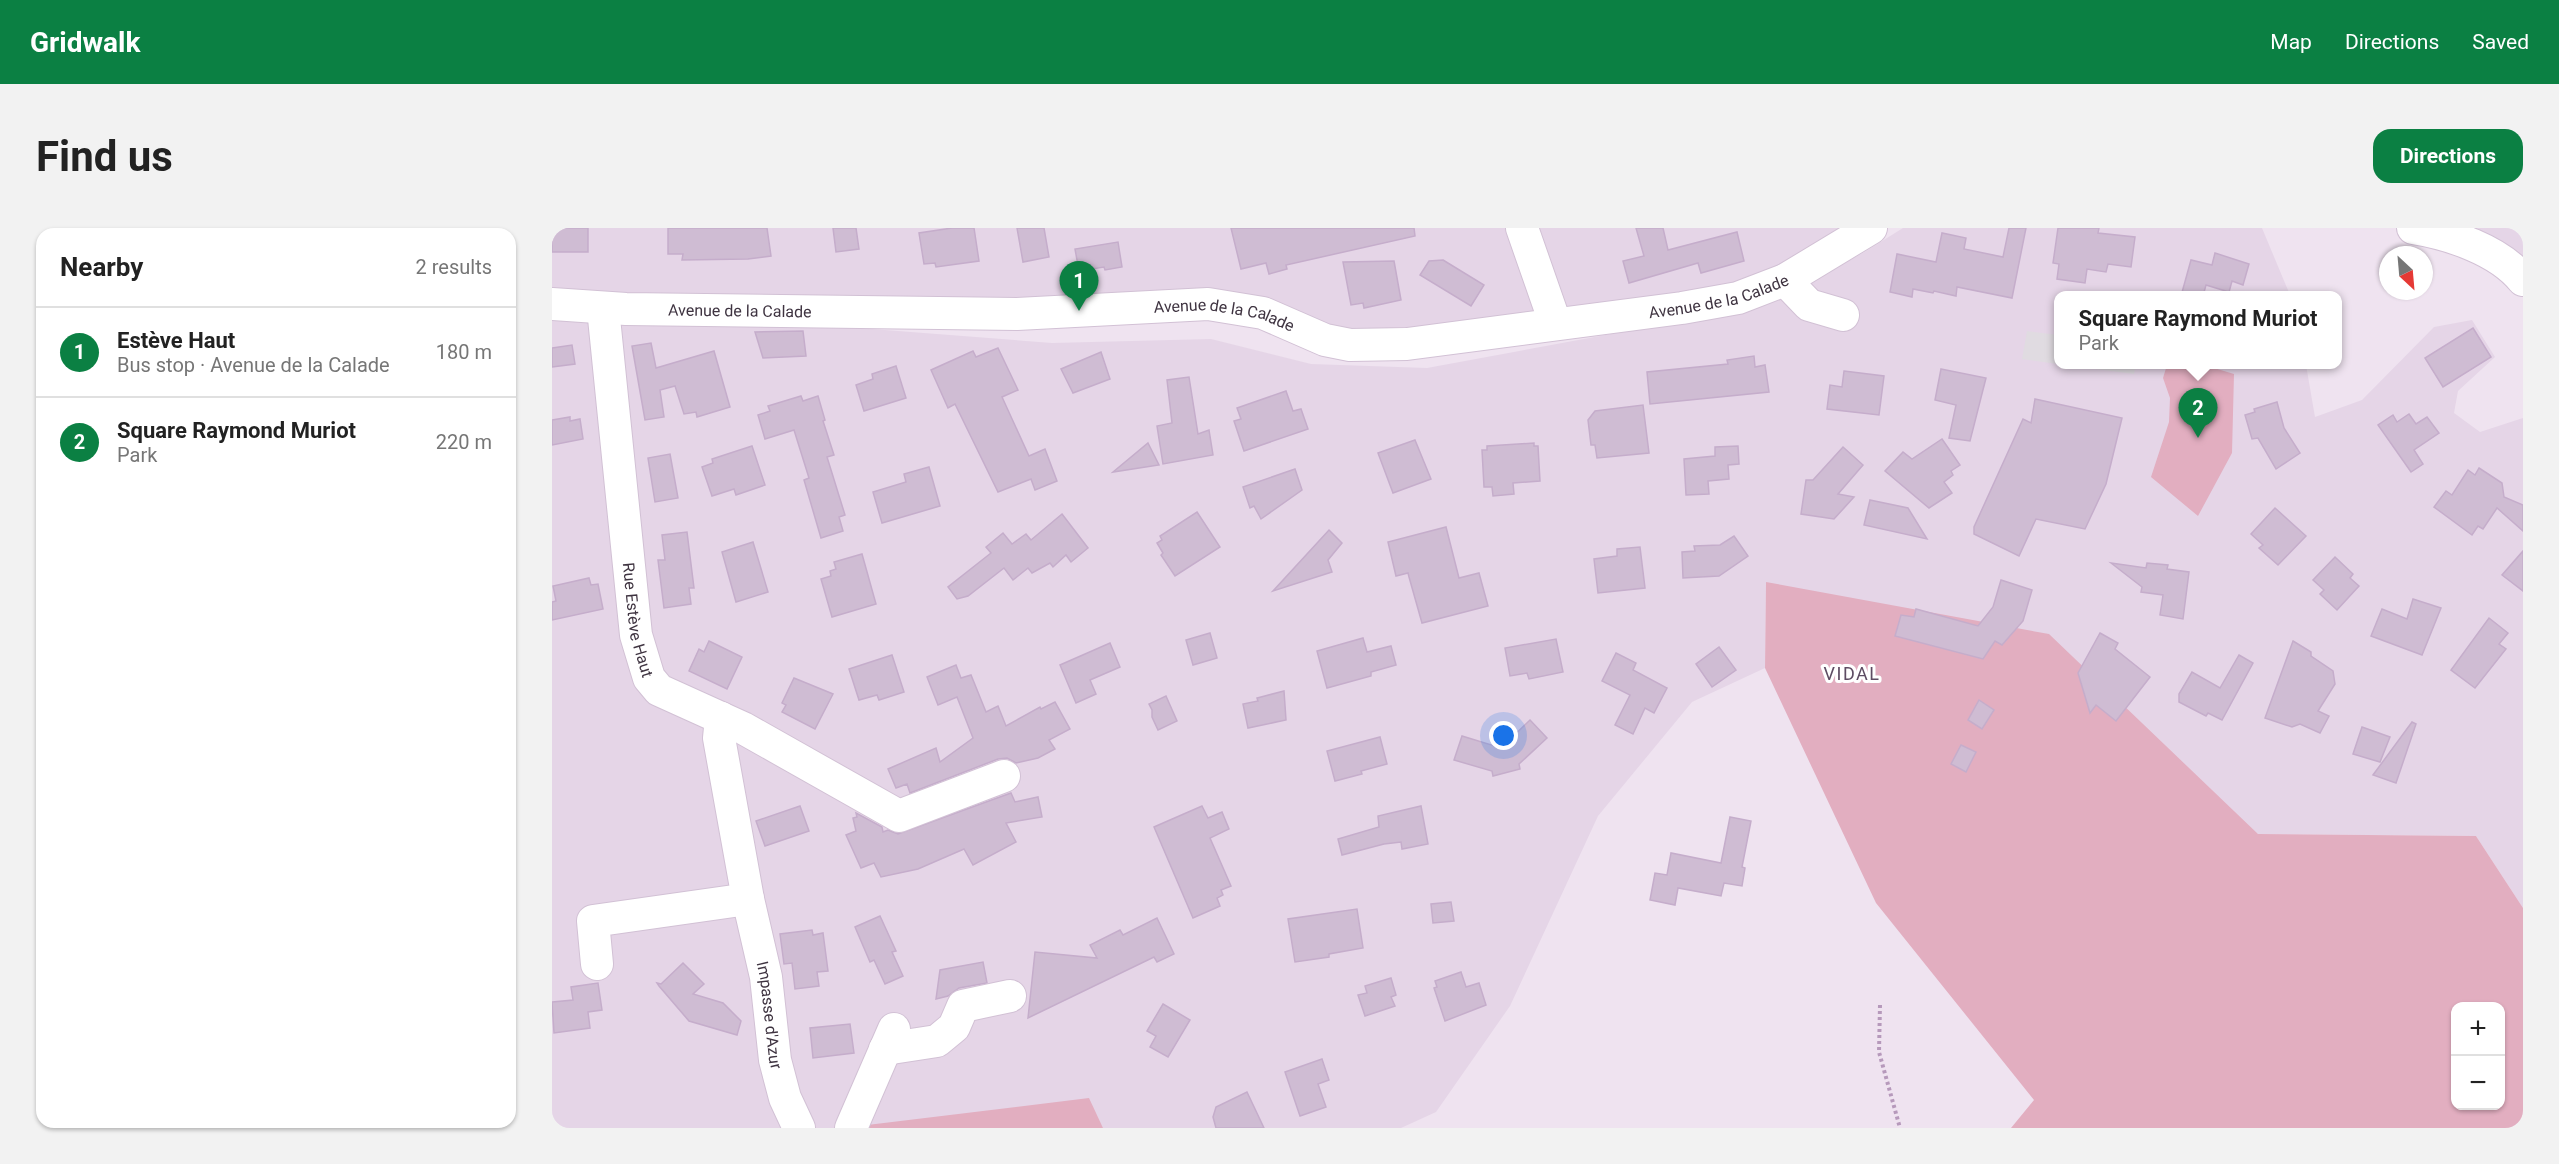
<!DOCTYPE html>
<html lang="en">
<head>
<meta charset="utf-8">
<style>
	:root { --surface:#fff; --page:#f2f2f2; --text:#222; --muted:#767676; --line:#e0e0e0; --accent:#0b8043 }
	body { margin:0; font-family:Roboto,sans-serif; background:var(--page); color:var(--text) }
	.controls { position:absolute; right:18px; bottom:18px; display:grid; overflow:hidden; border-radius:12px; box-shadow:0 2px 4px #0004 }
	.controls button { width:54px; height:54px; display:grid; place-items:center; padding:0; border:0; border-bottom:2px solid var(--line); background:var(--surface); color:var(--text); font:30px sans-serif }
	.compass { position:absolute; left:1827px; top:18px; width:54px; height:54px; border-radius:50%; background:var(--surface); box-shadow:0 2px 4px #0004; rotate:154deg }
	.you { position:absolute; left:952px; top:508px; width:21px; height:21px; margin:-15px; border:4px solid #fff; border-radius:50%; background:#1a73e8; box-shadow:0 0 0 9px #1a73e833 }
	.badge { display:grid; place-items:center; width:39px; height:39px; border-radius:50%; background:var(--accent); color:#fff; font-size:20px; font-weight:700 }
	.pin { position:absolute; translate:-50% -50px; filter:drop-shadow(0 2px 3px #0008) }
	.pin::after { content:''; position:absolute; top:32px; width:21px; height:18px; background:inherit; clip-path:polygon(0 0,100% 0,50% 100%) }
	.popup { position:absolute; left:1502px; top:63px; width:288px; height:78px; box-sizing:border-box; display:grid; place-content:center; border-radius:12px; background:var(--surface); filter:drop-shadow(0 2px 4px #0005); font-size:20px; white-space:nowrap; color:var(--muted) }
	.popup b { font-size:22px; color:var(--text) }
	.popup::after { content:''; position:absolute; left:50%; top:100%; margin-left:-12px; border:12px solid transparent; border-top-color:var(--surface) }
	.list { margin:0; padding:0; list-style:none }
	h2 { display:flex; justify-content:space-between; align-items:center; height:78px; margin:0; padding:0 24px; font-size:26px }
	h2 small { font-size:20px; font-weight:400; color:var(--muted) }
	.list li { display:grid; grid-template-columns:39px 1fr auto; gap:18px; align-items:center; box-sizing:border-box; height:90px; padding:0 24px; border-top:2px solid var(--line) }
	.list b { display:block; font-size:22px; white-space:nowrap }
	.list p { margin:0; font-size:20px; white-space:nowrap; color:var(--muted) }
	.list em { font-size:20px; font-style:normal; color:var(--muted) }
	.map { position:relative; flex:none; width:1971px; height:900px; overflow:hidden; border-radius:18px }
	header { display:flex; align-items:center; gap:36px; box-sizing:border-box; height:84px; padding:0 30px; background:var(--accent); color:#fff }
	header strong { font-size:28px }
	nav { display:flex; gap:33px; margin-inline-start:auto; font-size:21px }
	.intro { display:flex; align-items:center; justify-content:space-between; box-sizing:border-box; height:144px; padding:0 36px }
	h1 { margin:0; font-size:42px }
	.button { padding:15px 27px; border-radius:18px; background:var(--accent); color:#fff; font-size:21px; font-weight:700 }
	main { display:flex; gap:36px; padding:0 36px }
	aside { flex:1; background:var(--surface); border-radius:18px; box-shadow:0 2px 4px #0004 }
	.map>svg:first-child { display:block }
</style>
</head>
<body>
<header>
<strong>Gridwalk</strong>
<nav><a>Map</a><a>Directions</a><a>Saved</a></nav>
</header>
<div class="intro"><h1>Find us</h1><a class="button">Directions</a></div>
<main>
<aside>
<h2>Nearby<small>2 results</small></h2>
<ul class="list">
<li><span class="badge">1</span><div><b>Estève Haut</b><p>Bus stop · Avenue de la Calade</p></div><em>180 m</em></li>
<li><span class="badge">2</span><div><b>Square Raymond Muriot</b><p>Park</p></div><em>220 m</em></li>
</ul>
</aside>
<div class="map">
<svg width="1971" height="900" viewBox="0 0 1971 900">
	<rect width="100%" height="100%" fill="#efe3f0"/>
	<g fill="#e5d5e7">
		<path d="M0 0H1297L1188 57 820 105 775 99 466 76 73 71 0 63Z"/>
		<path d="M1351 0H1710L1738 67 1506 68V136L1754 137 1763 189 1810 172 1882 99 1920 92 1943 129 1906 163 1902 185 1928 204 1971 190V680L1924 608 1706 606 1214 354 1213 440 1140 474 1046 588 958 778 884 884 849 900H551L536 871 306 900H0V88L52 94 307 100 500 115 659 111 759 136 875 140 1211 78 1311 25Z"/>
		<path d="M1904 0H1971V38Z"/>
	</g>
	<g fill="#e2aec0" fill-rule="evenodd">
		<path d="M1615 137H1652L1682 146 1680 225 1646 288 1599 249 1617 194 1618 170 1611 150Z"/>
		<path d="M1214 354 1497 406 1706 606 1924 608 1971 680V900H1459L1482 872 1324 675 1213 440ZM1904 778H1948V878H1904Z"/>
		<path d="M537 870 551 900H306L307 898Z"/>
	</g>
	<g fill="#e0dbe1">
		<path d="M1475 103 1506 107V136L1470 131Z"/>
		<path d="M1513 137H1584L1582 146Z"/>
	</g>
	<g fill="#cfbcd3" stroke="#c5adcb" stroke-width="1.5">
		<rect x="0" y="0" width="36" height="24"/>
		<path d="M116 0H215L219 28 196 31 130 32 131 26H116Z"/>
		<path d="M281 0H304L307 21 284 24Z"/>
		<path d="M400 0H422L427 33 384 39 383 35 372 36 367 5Z"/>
		<path d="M465 0H492L497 29 471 34Z"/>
		<path d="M679 0H862L863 8 734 37 735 41 717 46 714 35 689 41Z"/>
		<path d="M1084 0H1111L1116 22 1185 4 1192 33 1149 45 1146 35 1077 55 1071 33 1092 28Z"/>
		<path d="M1457 0H1474L1460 70 1405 59 1404 68 1382 63 1381 65 1361 61 1360 69 1338 64 1345 26 1384 34 1390 5 1414 10 1412 21 1451 29Z"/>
		<path d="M1506 0H1547L1546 5 1583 9 1579 39 1556 36 1554 44 1535 41 1533 55 1505 51 1507 36 1501 35Z"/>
		<path d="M566 14 570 39 553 42 552 39 527 43 523 21Z"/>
		<path d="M1663 25 1697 36 1691 57 1680 53 1677 64 1654 57 1651 68H1629L1639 32 1660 37Z"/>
		<path d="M891 32 932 57 919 78 868 47 877 33Z"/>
		<path d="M842 33 849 72 812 80 811 75 799 77 791 34Z"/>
		<path d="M1921 100 1939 129 1891 159 1873 130Z"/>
		<path d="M251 103 254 128 211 130 203 104Z"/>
		<path d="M99 115 104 140 162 123 178 179 145 189 144 184 132 186 123 158 108 162 112 189 93 192 80 118Z"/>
		<path d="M20 117 23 136 0 139V120Z"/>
		<path d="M446 120 466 162 450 169 477 228 493 221 505 253 483 262 479 251 446 264 403 176 396 180 379 142 421 123 424 129Z"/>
		<path d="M549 124 558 151 521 165 509 141Z"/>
		<path d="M1202 128 1203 139 1213 137 1217 164 1098 176 1095 144 1176 136 1175 132Z"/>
		<path d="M344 138 354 170 312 183 304 157 321 151 320 146Z"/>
		<path d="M1389 141 1434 150 1418 213 1397 210 1404 177 1383 172Z"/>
		<path d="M1292 143 1332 148 1327 187 1275 181 1278 157 1290 159Z"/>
		<path d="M637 149 646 206 657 202 661 227 611 236 605 198 620 195 615 152Z"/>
		<path d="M734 163 741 183 749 181 756 201 692 223 682 193 689 191 685 180Z"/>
		<path d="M249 168 251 173 266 168 273 192 271 193 282 227 275 229 293 287 287 289 291 303 269 310 252 252 257 250 242 202 213 211 206 187 218 183 216 178Z"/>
		<path d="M1483 171 1570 190 1554 256 1533 301 1484 291 1467 328 1422 306V299L1471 191 1479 195Z"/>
		<path d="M1725 174 1732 200 1748 225 1724 241 1706 210 1700 211 1693 187 1703 184 1702 181Z"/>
		<path d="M1091 177 1097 225 1045 230 1043 217H1039L1036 192 1043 183Z"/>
		<path d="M1857 186 1864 196 1875 189 1887 205 1862 222 1871 236 1859 244 1826 197 1841 187 1845 194Z"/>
		<path d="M18 189V193L28 191 31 211 0 217V192Z"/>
		<path d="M1390 211 1408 237 1399 243 1401 247 1392 254 1400 265 1377 280 1333 243 1351 224 1360 231Z"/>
		<path d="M863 212 879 251 841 265 826 225Z"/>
		<path d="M596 215 607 237 561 244Z"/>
		<path d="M982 215V218H986L988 253 961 255 962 266 941 268 940 259H932L930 222H935V218Z"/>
		<path d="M200 218 213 257 184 267 182 261 160 268 150 239 161 235 160 231Z"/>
		<path d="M1186 218 1187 236 1176 237 1177 251 1156 253 1157 266 1134 267 1132 231 1163 228V219Z"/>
		<path d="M1291 219 1311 237 1286 266 1302 269 1282 291 1249 286 1254 252H1261Z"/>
		<path d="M118 226 126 270 103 274 96 230Z"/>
		<path d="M377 239 388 278 330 295 321 264 354 254 352 246Z"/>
		<path d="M1927 240 1950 255 1952 269 1971 277V303L1945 280 1931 301 1926 298 1920 307 1882 279 1894 263 1900 267 1916 242 1923 247Z"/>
		<path d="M743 241 750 262 709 291 702 278 698 280 691 259Z"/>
		<path d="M1318 272 1356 280 1375 311 1312 297Z"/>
		<path d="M1723 280 1754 308 1726 337 1707 320 1711 317 1699 306Z"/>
		<path d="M645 284 668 319 623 348 609 327 611 325 605 315 610 312 608 308Z"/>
		<path d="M510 286 536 320 519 334 514 327 501 339 498 335 480 345 476 340 461 352 452 340 416 368 405 371 396 359 439 325 434 319 451 305 460 316 474 306 479 312Z"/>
		<path d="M894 299 907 350 927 345 936 378 870 395 857 349 856 345 844 348 836 314Z"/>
		<path d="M777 302 790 315 776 332 780 344 721 363Z"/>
		<path d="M135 304 142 360H137L139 376 112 380 106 332H113L110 307Z"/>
		<path d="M1182 308 1196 328 1167 348 1131 350 1130 324 1143 323 1142 318 1168 317Z"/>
		<path d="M201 314 216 364 184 374 170 324Z"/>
		<path d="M1088 319 1093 360 1046 365 1042 331 1065 328V321Z"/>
		<path d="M1971 323V363L1950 347Z"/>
		<path d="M310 326 324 376 280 389 269 351 279 348 278 343 284 341 282 334Z"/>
		<path d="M1783 329 1801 346 1798 350 1807 358 1785 382 1768 366 1772 362 1761 352Z"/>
		<path d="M1559 335 1594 340 1595 335 1616 337 1615 341 1637 344 1631 391 1608 387 1611 367 1589 364 1590 359Z"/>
		<path d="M37 350 39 357 46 356 51 381 0 392V374L4 373 1 358Z"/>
		<path d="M1449 352 1480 362 1471 393 1450 417 1443 413 1431 431 1343 408 1349 387 1362 389 1364 381 1426 398 1441 379Z"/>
		<path d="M1861 371 1889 380 1870 427 1819 408 1830 381 1855 391Z"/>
		<path d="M1937 390 1956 405 1947 416 1954 421 1923 460 1899 442Z"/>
		<path d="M658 405 665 430 641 437 634 412Z"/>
		<path d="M1548 405 1566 415 1563 421 1598 449 1564 493 1544 477 1538 485 1526 445Z"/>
		<path d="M811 410 815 424 839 418 844 437 819 444V448L775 460 765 423Z"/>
		<path d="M1004 411 1011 444 977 451 975 445 958 448 953 420Z"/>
		<path d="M157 413 190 429 175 461 137 443 147 421 152 424Z"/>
		<path d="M1741 413 1759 424V428L1781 443 1783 456 1766 483 1777 488 1768 505 1748 496 1740 499 1713 490Z"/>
		<path d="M558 415 568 439 538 452 544 466 524 475 508 437Z"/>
		<path d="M1167 419 1184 442 1160 459 1144 436Z"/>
		<path d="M1064 425 1084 435 1081 442 1115 460 1102 485 1093 480 1081 506 1063 497 1078 467 1050 453Z"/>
		<path d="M340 427 352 464 327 472 325 467 307 472 297 441Z"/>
		<path d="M1687 427 1701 435 1670 492 1656 485 1654 488 1627 474V466L1640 444 1668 460Z"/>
		<path d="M404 437 409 450 419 447 434 484 446 478 454 498 488 479 489 481 503 474 518 501 497 512 503 521 486 530 464 535 455 530 446 531 358 565 355 556 344 560 336 541 384 520 388 534 421 510 405 469 386 477 375 449Z"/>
		<path d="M242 450 281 466 263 501 230 484 234 477 230 475Z"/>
		<path d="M732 463 734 492 696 500 691 476 706 473 705 470Z"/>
		<path d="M614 468 625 493 606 502 600 489V482L597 476Z"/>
		<path d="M1427 472 1442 482 1430 501 1416 492Z"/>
		<path d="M978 492 995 510 967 536 968 541 941 548 940 543 902 532 910 508 949 520Z"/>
		<path d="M1860 494 1864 496 1844 555 1821 547Z"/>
		<path d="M1810 499 1838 509 1828 534 1801 526Z"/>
		<path d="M828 509 835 536 809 543 810 546 783 553 775 523Z"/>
		<path d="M1409 517 1424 524 1414 544 1399 536Z"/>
		<path d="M459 565 463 574 486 569 490 589 454 595 464 614 421 637 412 621 366 641 329 649 322 635 309 640 294 607 304 603 301 590 305 589 304 585 330 599 331 604 336 602 346 606Z"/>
		<path d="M248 578 257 603 213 618 204 593Z"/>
		<path d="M650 578 656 590 670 584 677 601 658 610 679 658 669 662 671 667 665 670 668 678 641 690 602 599Z"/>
		<path d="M869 578 876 616 850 621 849 614 832 616 790 627 786 611 827 599 826 588Z"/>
		<path d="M1178 589 1199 593 1190 639 1193 640 1190 658 1172 655 1169 668 1126 660 1123 677 1098 672 1103 645 1115 647 1119 625 1169 635Z"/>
		<path d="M899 674 902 693 881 695 879 676Z"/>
		<path d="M805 681 811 720 777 726V729L743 734 736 691Z"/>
		<path d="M328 688 344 723 340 724 351 748 333 756 322 732 318 734 303 699Z"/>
		<path d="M605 690 622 726 605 734 602 729 476 790 483 724 545 730 538 717 568 702 571 707Z"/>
		<path d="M260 702 261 707 271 705 276 743 265 744 267 758 243 761 240 735 232 736 228 706Z"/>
		<path d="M431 734 435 755 407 760 396 768 384 771 388 742Z"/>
		<path d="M131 735 152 756 141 766 171 775 189 793 185 807 137 793 107 758 105 755 109 756Z"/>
		<path d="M909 744 914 759 927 755 934 777 893 793 882 760 885 759 883 753Z"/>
		<path d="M839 750 844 767 839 769 843 778 813 788 806 767 815 765 813 758Z"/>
		<path d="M46 755 50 782 36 784 38 800 2 805 0 774 21 772 19 759Z"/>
		<path d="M611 776 638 792 616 829 598 819 604 808 595 803Z"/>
		<path d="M298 796 302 825 261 830 258 800Z"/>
		<path d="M770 831 777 852 766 856 774 879 748 888 733 844Z"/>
		<path d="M695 864 712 900H664L661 889 664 879Z"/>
	</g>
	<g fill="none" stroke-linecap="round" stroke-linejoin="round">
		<defs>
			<g id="minor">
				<path d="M970 0 1000 86 1001 96"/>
				<path d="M1861 0C1898 6 1947 22 1971 52"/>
				<path d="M1233 52 1257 77 1291 87"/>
				<path id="s1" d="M0 76 74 81 465 86 656 76 711 85 773 112 798 117 855 116 1130 80 1186 70 1233 52 1319 0"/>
				<path id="s2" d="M51 80 84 407 97 450 107 462 191 500 347 588 452 548"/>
				<path id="s3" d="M169 490 167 510 196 671 214 749 223 832 233 870 247 900"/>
				<path d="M45 736 41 693 196 671"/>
				<path d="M333 821 385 813 402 799 411 778 458 768"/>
				<path d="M299 900 342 801"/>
			</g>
		</defs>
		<use href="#minor" stroke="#d2c1d5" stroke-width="34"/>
		<path stroke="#b699bb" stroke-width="4" stroke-dasharray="3 3" stroke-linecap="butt" d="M1328 777 1327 824 1348 900"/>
		<use href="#minor" stroke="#fff" stroke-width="32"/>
	</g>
	<g text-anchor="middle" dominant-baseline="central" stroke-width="6" stroke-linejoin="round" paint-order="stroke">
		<g font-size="16" fill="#3f3441" stroke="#fff">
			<text stroke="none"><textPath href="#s1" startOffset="1178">Avenue de la Calade</textPath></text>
			<text stroke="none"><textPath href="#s1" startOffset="188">Avenue de la Calade</textPath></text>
			<text stroke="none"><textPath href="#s1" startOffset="674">Avenue de la Calade</textPath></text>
			<text stroke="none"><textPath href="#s2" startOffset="314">Rue Estève Haut</textPath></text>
			<text stroke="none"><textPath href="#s3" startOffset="302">Impasse d'Azur</textPath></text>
		</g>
		<g font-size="18" letter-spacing="1.5" fill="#5e4c63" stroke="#fff">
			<text x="1300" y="445">VIDAL</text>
		</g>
	</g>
</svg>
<div class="controls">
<button>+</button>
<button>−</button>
</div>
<svg class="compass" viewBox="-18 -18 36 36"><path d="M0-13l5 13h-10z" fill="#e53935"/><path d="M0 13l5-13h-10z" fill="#767676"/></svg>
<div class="you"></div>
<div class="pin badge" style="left:527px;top:83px">1</div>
<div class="pin badge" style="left:1646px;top:210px">2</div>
<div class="popup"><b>Square Raymond Muriot</b>Park</div>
</div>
</main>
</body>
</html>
